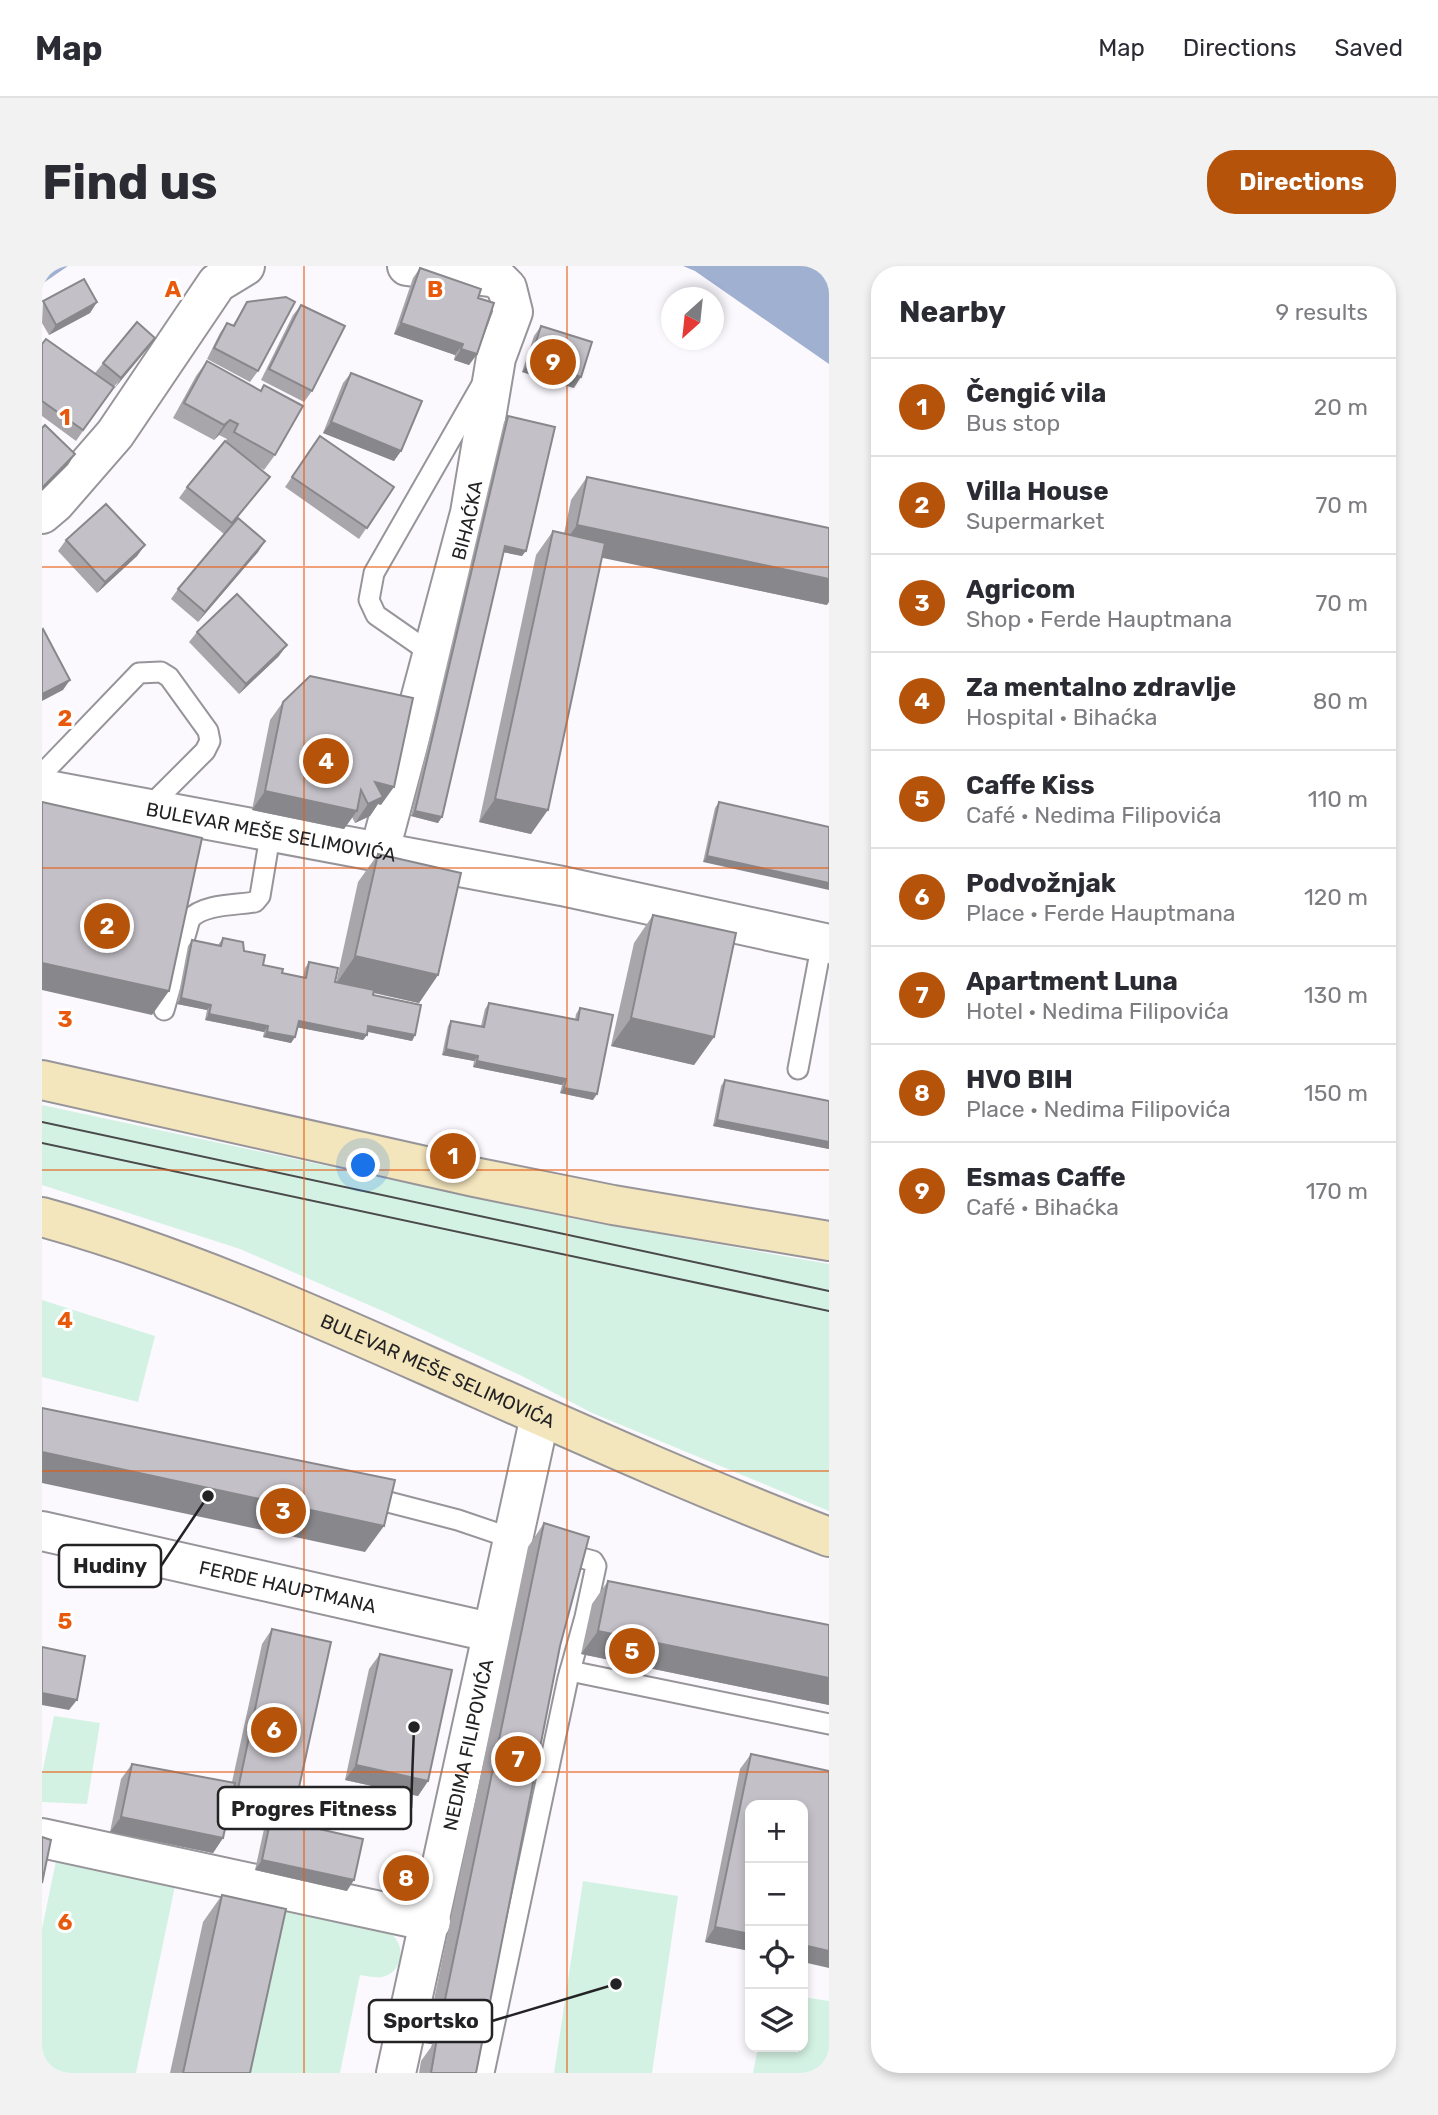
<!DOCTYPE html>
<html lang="en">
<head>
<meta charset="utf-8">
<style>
	:root { --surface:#fff; --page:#f2f2f3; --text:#2b2b33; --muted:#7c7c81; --line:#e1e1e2; --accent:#b45309 }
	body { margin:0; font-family:Rubik,sans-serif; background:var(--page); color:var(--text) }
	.controls { position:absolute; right:21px; bottom:21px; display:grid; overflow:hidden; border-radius:14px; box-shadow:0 4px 10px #0003 }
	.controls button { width:63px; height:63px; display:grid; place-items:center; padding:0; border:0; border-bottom:2px solid var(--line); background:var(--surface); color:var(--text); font:35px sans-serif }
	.compass { position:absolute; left:619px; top:21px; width:63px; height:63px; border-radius:50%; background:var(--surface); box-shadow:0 4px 10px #0003; rotate:207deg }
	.you { position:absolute; left:322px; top:900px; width:24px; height:24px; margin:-18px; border:5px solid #fff; border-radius:50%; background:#1a73e8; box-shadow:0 0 0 10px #1a73e833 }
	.badge { display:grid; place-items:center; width:46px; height:46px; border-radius:50%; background:var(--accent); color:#fff; font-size:23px; font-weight:700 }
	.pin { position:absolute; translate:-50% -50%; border:4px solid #fff; box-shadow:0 2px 7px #0006 }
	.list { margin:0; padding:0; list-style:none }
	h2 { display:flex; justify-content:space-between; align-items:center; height:91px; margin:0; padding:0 28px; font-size:30px }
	h2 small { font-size:23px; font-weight:400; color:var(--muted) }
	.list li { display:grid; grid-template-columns:46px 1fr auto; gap:21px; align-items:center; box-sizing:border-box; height:98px; padding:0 28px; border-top:2px solid var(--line) }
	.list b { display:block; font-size:26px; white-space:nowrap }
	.list p { margin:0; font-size:23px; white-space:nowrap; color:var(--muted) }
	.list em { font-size:23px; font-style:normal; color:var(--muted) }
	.icon { flex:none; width:38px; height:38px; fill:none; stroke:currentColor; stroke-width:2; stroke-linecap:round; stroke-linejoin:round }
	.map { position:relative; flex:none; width:787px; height:1807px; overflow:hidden; border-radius:28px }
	header { display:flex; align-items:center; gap:42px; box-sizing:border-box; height:98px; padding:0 35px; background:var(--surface); border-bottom:2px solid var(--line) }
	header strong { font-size:33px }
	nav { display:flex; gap:38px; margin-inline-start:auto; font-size:24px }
	.intro { display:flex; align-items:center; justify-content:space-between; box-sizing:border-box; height:168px; padding:0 42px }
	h1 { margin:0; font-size:49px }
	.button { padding:18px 32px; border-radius:28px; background:var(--accent); color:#fff; font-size:24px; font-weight:700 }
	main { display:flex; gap:42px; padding:0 42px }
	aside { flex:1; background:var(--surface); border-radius:28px; box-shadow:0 4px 10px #0003 }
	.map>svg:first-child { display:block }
</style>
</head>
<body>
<header>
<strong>Map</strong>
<nav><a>Map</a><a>Directions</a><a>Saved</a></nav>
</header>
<div class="intro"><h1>Find us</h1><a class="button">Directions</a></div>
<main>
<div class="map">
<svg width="787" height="1807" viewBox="0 0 787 1807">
	<rect width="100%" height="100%" fill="#fbf9fe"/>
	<g fill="#d4f2e3">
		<path d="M0 839 533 953 787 998V1245L550 1147 482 1111 343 1046 198 983 0 919Z"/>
		<path d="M0 1034 113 1070 96 1136 0 1111Z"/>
		<path d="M12 1450 58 1457 45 1538 0 1536V1508Z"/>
		<path d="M14 1595 133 1620 94 1807H19L0 1803V1663Z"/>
		<path d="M541 1615 636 1630 610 1807H512Z"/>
		<path d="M240 1642C263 1647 286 1652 309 1657 321 1659 335 1660 346 1666 365 1676 362 1707 340 1711 333 1712 325 1710 318 1709L298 1807H206Z"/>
		<path d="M761 1731 787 1735V1807H711L716 1781H761Z"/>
	</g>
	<g fill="#a0b0d0">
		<path d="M0 0H26L0 18Z"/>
		<path d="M641 0H787V98L653 5Z"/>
	</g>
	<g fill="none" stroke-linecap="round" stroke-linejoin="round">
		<defs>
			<g id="lane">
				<path d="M390 388 334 349 327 334 332 307 439 120"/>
				<path d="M0 508 97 407 119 406 127 411 166 465 168 475 163 485 106 542"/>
				<path d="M122 744 148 653C161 638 194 639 213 636L218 630 229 564"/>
				<path d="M756 803 780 676"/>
				<path d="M323 1230 416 1254 475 1274"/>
				<path d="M528 1405 787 1458"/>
				<path d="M442 1807 526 1412 543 1351 554 1300 551 1295 518 1286"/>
			</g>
			<g id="street">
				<path d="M0 248 13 237 73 168 175 17 203 0"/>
				<path id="s1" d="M0 523 520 620 787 678"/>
				<path id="s2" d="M338 584 428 247 454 92 471 46 465 22 455 12 365 0"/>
				<path id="s3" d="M0 1265 452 1367"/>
				<path d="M0 1572 389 1656"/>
				<path id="s4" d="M354 1807 498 1150"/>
			</g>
			<g id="secondary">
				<path d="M0 814 432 911 571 939 787 975"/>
				<path id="s5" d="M0 951C134 988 260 1044 386 1100 519 1159 651 1219 787 1271"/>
			</g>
		</defs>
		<use href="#lane" stroke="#97959a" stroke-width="23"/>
		<use href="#street" stroke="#97959a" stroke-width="42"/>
		<use href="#secondary" stroke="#97959a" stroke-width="42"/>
		<use href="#lane" stroke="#fff" stroke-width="19"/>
		<use href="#street" stroke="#fff" stroke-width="38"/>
		<use href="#secondary" stroke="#f3e5bc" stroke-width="38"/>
		<g stroke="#4a494b" stroke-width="2">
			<path d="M0 856 787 1025"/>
			<path d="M0 877 787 1045"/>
		</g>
	</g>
	<g fill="#a8a6ab">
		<path d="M378 2 436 32 435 88 427 99 412 94 413 89 352 68 371 12Z"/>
		<path d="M1 35 55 36 48 47 7 69 0 57Z"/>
		<path d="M205 36 216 105 208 116 165 93 178 67 185 57 191 59Z"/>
		<path d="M259 39 270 125 262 136 219 114 251 49Z"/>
		<path d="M499 60 532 122 480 106 492 70Z"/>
		<path d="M113 72 106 82 71 122 34 175 0 150V78L59 112 53 107 61 97Z"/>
		<path d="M165 95 218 125 222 119 233 189 222 204 213 199 220 221 182 268 137 232 145 221 185 173 177 169 172 174 131 152 154 110Z"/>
		<path d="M309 107 359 185 352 195 281 167 301 117Z"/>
		<path d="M466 150 480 290 462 286 396 557 369 550 462 156Z"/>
		<path d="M278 170 352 221 317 273 243 221Z"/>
		<path d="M545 211 785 339 560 291 489 568 437 556 494 289 511 265 522 268 529 234Z"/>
		<path d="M24 274 103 279 95 290 55 327 16 285Z"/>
		<path d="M223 275 216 286 156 356 129 333 136 323Z"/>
		<path d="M155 366 237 390 197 428 147 376Z"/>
		<path d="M241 436 339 539 336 538 328 550 313 557 310 551 302 563 210 544 228 454Z"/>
		<path d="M677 536 787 561 661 596 673 542Z"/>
		<path d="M336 588 396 709 377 737 331 727V729L373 769 370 775 326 766 325 769 321 774 255 761 253 771 249 777 221 771 222 766 163 754 165 744 135 738 146 680 150 674 176 679 181 672 202 685 221 699 240 707 261 712 263 702 267 696 294 717 316 616Z"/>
		<path d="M611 649 672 771 652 799 569 780 592 677Z"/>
		<path d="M447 737 533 754 534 748 538 742 551 834 518 827 520 819 431 801 432 795 400 789 406 760 409 755 439 760 443 743Z"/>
		<path d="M683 814 787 835V883L671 860 679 820Z"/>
		<path d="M502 1257 518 1380 434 1807H377L379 1795 389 1781 390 1778 383 1777 486 1281Z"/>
		<path d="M566 1315 787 1359V1439L539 1388 550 1338Z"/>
		<path d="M230 1363 254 1535 244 1550 189 1538 181 1572 171 1587 68 1566 79 1513 90 1498 190 1516 220 1378Z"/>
		<path d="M338 1388 386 1515 376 1530 303 1514 327 1403Z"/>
		<path d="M709 1488 708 1539V1685L663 1676 698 1503Z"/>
		<path d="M229 1552 305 1625 213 1604 222 1563Z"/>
		<path d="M180 1629 208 1807H128L161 1656Z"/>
	</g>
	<g fill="#88878b">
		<path d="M55 36 48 47 7 69 14 59Z"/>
		<path d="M359 57 421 78 413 89 352 68Z"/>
		<path d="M113 72 106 82 72 123 79 112Z"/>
		<path d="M419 83 435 88 427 99 412 94Z"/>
		<path d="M488 95 539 111 532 122 480 106Z"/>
		<path d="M188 154 177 169 172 174 182 159Z"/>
		<path d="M289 156 359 185 352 195 281 167Z"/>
		<path d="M33 188 26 199 0 225V222Z"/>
		<path d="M535 259 787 313V336L785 339 518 283Z"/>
		<path d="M223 275 216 286 156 356 163 346Z"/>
		<path d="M103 279 95 290 55 327 63 316Z"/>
		<path d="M463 280 484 285 480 290 460 286Z"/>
		<path d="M245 379 237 390 197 428 204 418Z"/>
		<path d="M28 414 21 424 0 435V428Z"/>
		<path d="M333 516 352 521 339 539 336 538 328 550 313 557 326 538Z"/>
		<path d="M223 525 315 545 302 563 210 544Z"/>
		<path d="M453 533 506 544 489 568 437 556Z"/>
		<path d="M373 545 400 551 396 557 369 550Z"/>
		<path d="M665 590 787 617V624L661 596Z"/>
		<path d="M313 690 396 709 377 737 294 718Z"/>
		<path d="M0 697 127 725 110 749 0 724Z"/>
		<path d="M139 732 169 739 165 744 135 738Z"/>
		<path d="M167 748 226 760 222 766 163 754Z"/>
		<path d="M589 752 672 771 652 799 569 780Z"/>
		<path d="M257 755 325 769 321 774 253 761Z"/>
		<path d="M326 760 373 769 370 775 323 765Z"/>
		<path d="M225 766 253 771 249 777 221 771Z"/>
		<path d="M404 783 436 790 432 795 400 789Z"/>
		<path d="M435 795 524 813 520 819 431 801Z"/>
		<path d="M522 822 555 828 551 834 518 827Z"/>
		<path d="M675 854 787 876V883L671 860Z"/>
		<path d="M0 1186 342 1260 323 1286 0 1217Z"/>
		<path d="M556 1365 787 1412V1439L539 1388Z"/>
		<path d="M0 1427 35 1434 27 1444 0 1439Z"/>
		<path d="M314 1499 386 1515 376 1530 303 1514Z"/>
		<path d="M196 1523 254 1535 244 1550 185 1538Z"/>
		<path d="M79 1551 181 1572 171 1587 68 1566Z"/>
		<path d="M220 1594 312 1614 305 1625 213 1604Z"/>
		<path d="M673 1661 708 1668V1685L663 1676Z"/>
		<path d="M761 1679 787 1685V1702L761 1696Z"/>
		<path d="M399 1753 406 1754 390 1778 383 1777Z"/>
	</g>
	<g fill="#c3c1c7" stroke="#88878b" stroke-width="2">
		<path d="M378 2 439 23 436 32 452 37 435 88 419 83 421 78 359 57Z"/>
		<path d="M42 13 55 36 14 59 1 35Z"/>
		<path d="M244 31 253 36 216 105 172 82 185 57 192 60 205 36Z"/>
		<path d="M259 39 303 60 270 125 227 103Z"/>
		<path d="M95 56 113 72 79 112 61 97Z"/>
		<path d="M499 60 550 76 539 111 488 95Z"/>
		<path d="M4 73 72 121 41 164 0 135V78Z"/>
		<path d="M165 95 219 125 222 119 261 140 233 189 192 166 196 158 188 154 182 159 142 137Z"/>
		<path d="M309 107 380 135 359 185 289 156Z"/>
		<path d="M466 150 513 161 484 285 463 280 400 551 373 545Z"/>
		<path d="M3 159 33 188 0 222V162Z"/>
		<path d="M278 170 352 221 325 262 250 211Z"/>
		<path d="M183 175 228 211 190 257 145 221Z"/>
		<path d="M545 211 787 262V313L535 259Z"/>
		<path d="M64 238 103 279 63 316 24 274Z"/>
		<path d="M196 252 223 275 163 346 136 323Z"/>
		<path d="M511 265 563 277 506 544 453 533Z"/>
		<path d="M195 328 245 379 204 418 155 366Z"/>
		<path d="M1 363 28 414 0 428V364Z"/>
		<path d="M268 410 371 432 352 521 333 516 341 531 326 538 319 524 315 545 223 525 241 436Z"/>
		<path d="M0 536 160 572 127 725 0 697Z"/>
		<path d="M677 536 787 561V617L665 590Z"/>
		<path d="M336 588 419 607 396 709 313 690Z"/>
		<path d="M611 649 694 667 672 771 589 752Z"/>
		<path d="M181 672 201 676 202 685 223 689 221 699 241 703 240 707 264 712 267 696 296 702 293 716 332 724 331 729 379 739 373 769 326 760 325 769 257 755 253 771 225 766 226 760 167 748 169 739 139 732 150 674 179 680Z"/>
		<path d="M447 737 536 754 538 742 571 749 555 828 522 822 524 813 435 795 436 790 404 783 409 755 442 761Z"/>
		<path d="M683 814 787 835V876L675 854Z"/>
		<path d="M0 1142 353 1214 342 1260 0 1186Z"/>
		<path d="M502 1257 547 1271 518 1380 434 1807H389L395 1772 403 1773 406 1754 399 1753Z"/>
		<path d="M566 1315 787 1359V1412L556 1365Z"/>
		<path d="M230 1363 289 1376 254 1535 196 1523Z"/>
		<path d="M0 1381 43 1390 35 1434 0 1427Z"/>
		<path d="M338 1388 410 1404 386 1515 314 1499Z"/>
		<path d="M709 1488 787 1505V1685L761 1679V1539H708V1668L673 1661Z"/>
		<path d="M90 1498 193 1517 181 1572 79 1551Z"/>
		<path d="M229 1552 321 1573 312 1614 220 1594Z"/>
		<path d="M0 1571 9 1574 0 1617Z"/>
		<path d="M180 1629 244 1643 208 1807H141Z"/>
	</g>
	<path fill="none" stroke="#e8590c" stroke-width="2" stroke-opacity="0.55" d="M262 0V1807M525 0V1807M0 301H787M0 602H787M0 904H787M0 1205H787M0 1506H787"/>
	<g text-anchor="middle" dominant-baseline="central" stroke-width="6" stroke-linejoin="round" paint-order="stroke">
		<g font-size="19" fill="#232224" stroke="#fff">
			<text stroke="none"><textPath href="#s2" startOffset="341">BIHAĆKA</textPath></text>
			<text stroke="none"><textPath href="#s1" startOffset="233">BULEVAR MEŠE SELIMOVIĆA</textPath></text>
			<text stroke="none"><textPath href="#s5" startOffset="425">BULEVAR MEŠE SELIMOVIĆA</textPath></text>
			<text stroke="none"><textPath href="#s3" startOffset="252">FERDE HAUPTMANA</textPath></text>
			<text stroke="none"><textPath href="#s4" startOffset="336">NEDIMA FILIPOVIĆA</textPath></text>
		</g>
	</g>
	<g font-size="23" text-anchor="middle" font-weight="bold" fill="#e8590c" stroke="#fff" stroke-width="6" stroke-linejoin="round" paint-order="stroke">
		<text x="131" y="31">A</text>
		<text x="393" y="31">B</text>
		<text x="23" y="159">1</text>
		<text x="23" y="460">2</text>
		<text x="23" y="761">3</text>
		<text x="23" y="1062">4</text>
		<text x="23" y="1363">5</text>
		<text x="23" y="1664">6</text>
	</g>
	<path fill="none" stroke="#232224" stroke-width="2.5" d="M166 1230L119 1300M372 1461L369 1542M574 1718L450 1755"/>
	<g fill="#232224" stroke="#fff" stroke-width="2.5">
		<circle cx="166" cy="1230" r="7"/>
		<circle cx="372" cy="1461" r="7"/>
		<circle cx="574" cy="1718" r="7"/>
	</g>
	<g fill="#fff" stroke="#232224" stroke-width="2.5">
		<rect x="17" y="1279" width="102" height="42" rx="7"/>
		<rect x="176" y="1521" width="193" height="42" rx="7"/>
		<rect x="327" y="1734" width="123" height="42" rx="7"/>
	</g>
	<g font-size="21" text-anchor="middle" font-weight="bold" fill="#232224">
		<text x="68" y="1307">Hudiny</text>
		<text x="272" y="1550">Progres Fitness</text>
		<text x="389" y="1762">Sportsko</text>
	</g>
</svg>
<div class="controls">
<button>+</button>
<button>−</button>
<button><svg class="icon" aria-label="locate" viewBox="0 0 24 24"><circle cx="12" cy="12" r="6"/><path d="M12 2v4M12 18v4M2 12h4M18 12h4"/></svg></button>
<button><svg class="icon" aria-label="layers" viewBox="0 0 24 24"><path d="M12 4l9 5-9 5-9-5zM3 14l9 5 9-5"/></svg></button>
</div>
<svg class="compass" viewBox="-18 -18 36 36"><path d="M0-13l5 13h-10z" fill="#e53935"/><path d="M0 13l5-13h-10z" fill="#7c7c81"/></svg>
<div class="you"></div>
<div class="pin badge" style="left:411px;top:890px">1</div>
<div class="pin badge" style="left:65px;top:660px">2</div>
<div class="pin badge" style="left:241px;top:1245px">3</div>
<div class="pin badge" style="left:284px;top:495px">4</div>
<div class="pin badge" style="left:590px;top:1385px">5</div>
<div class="pin badge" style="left:232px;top:1464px">6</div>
<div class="pin badge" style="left:476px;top:1493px">7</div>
<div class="pin badge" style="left:364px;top:1612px">8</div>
<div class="pin badge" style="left:511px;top:96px">9</div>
</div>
<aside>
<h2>Nearby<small>9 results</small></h2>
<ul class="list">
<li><span class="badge">1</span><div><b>Čengić vila</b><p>Bus stop</p></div><em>20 m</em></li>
<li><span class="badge">2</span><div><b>Villa House</b><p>Supermarket</p></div><em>70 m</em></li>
<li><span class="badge">3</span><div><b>Agricom</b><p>Shop · Ferde Hauptmana</p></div><em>70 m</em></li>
<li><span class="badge">4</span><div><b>Za mentalno zdravlje</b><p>Hospital · Bihaćka</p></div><em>80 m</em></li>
<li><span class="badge">5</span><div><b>Caffe Kiss</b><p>Café · Nedima Filipovića</p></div><em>110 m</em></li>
<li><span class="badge">6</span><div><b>Podvožnjak</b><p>Place · Ferde Hauptmana</p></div><em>120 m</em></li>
<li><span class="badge">7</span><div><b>Apartment Luna</b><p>Hotel · Nedima Filipovića</p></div><em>130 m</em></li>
<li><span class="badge">8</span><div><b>HVO BIH</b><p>Place · Nedima Filipovića</p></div><em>150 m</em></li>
<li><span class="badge">9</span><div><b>Esmas Caffe</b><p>Café · Bihaćka</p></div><em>170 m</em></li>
</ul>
</aside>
</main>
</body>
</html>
